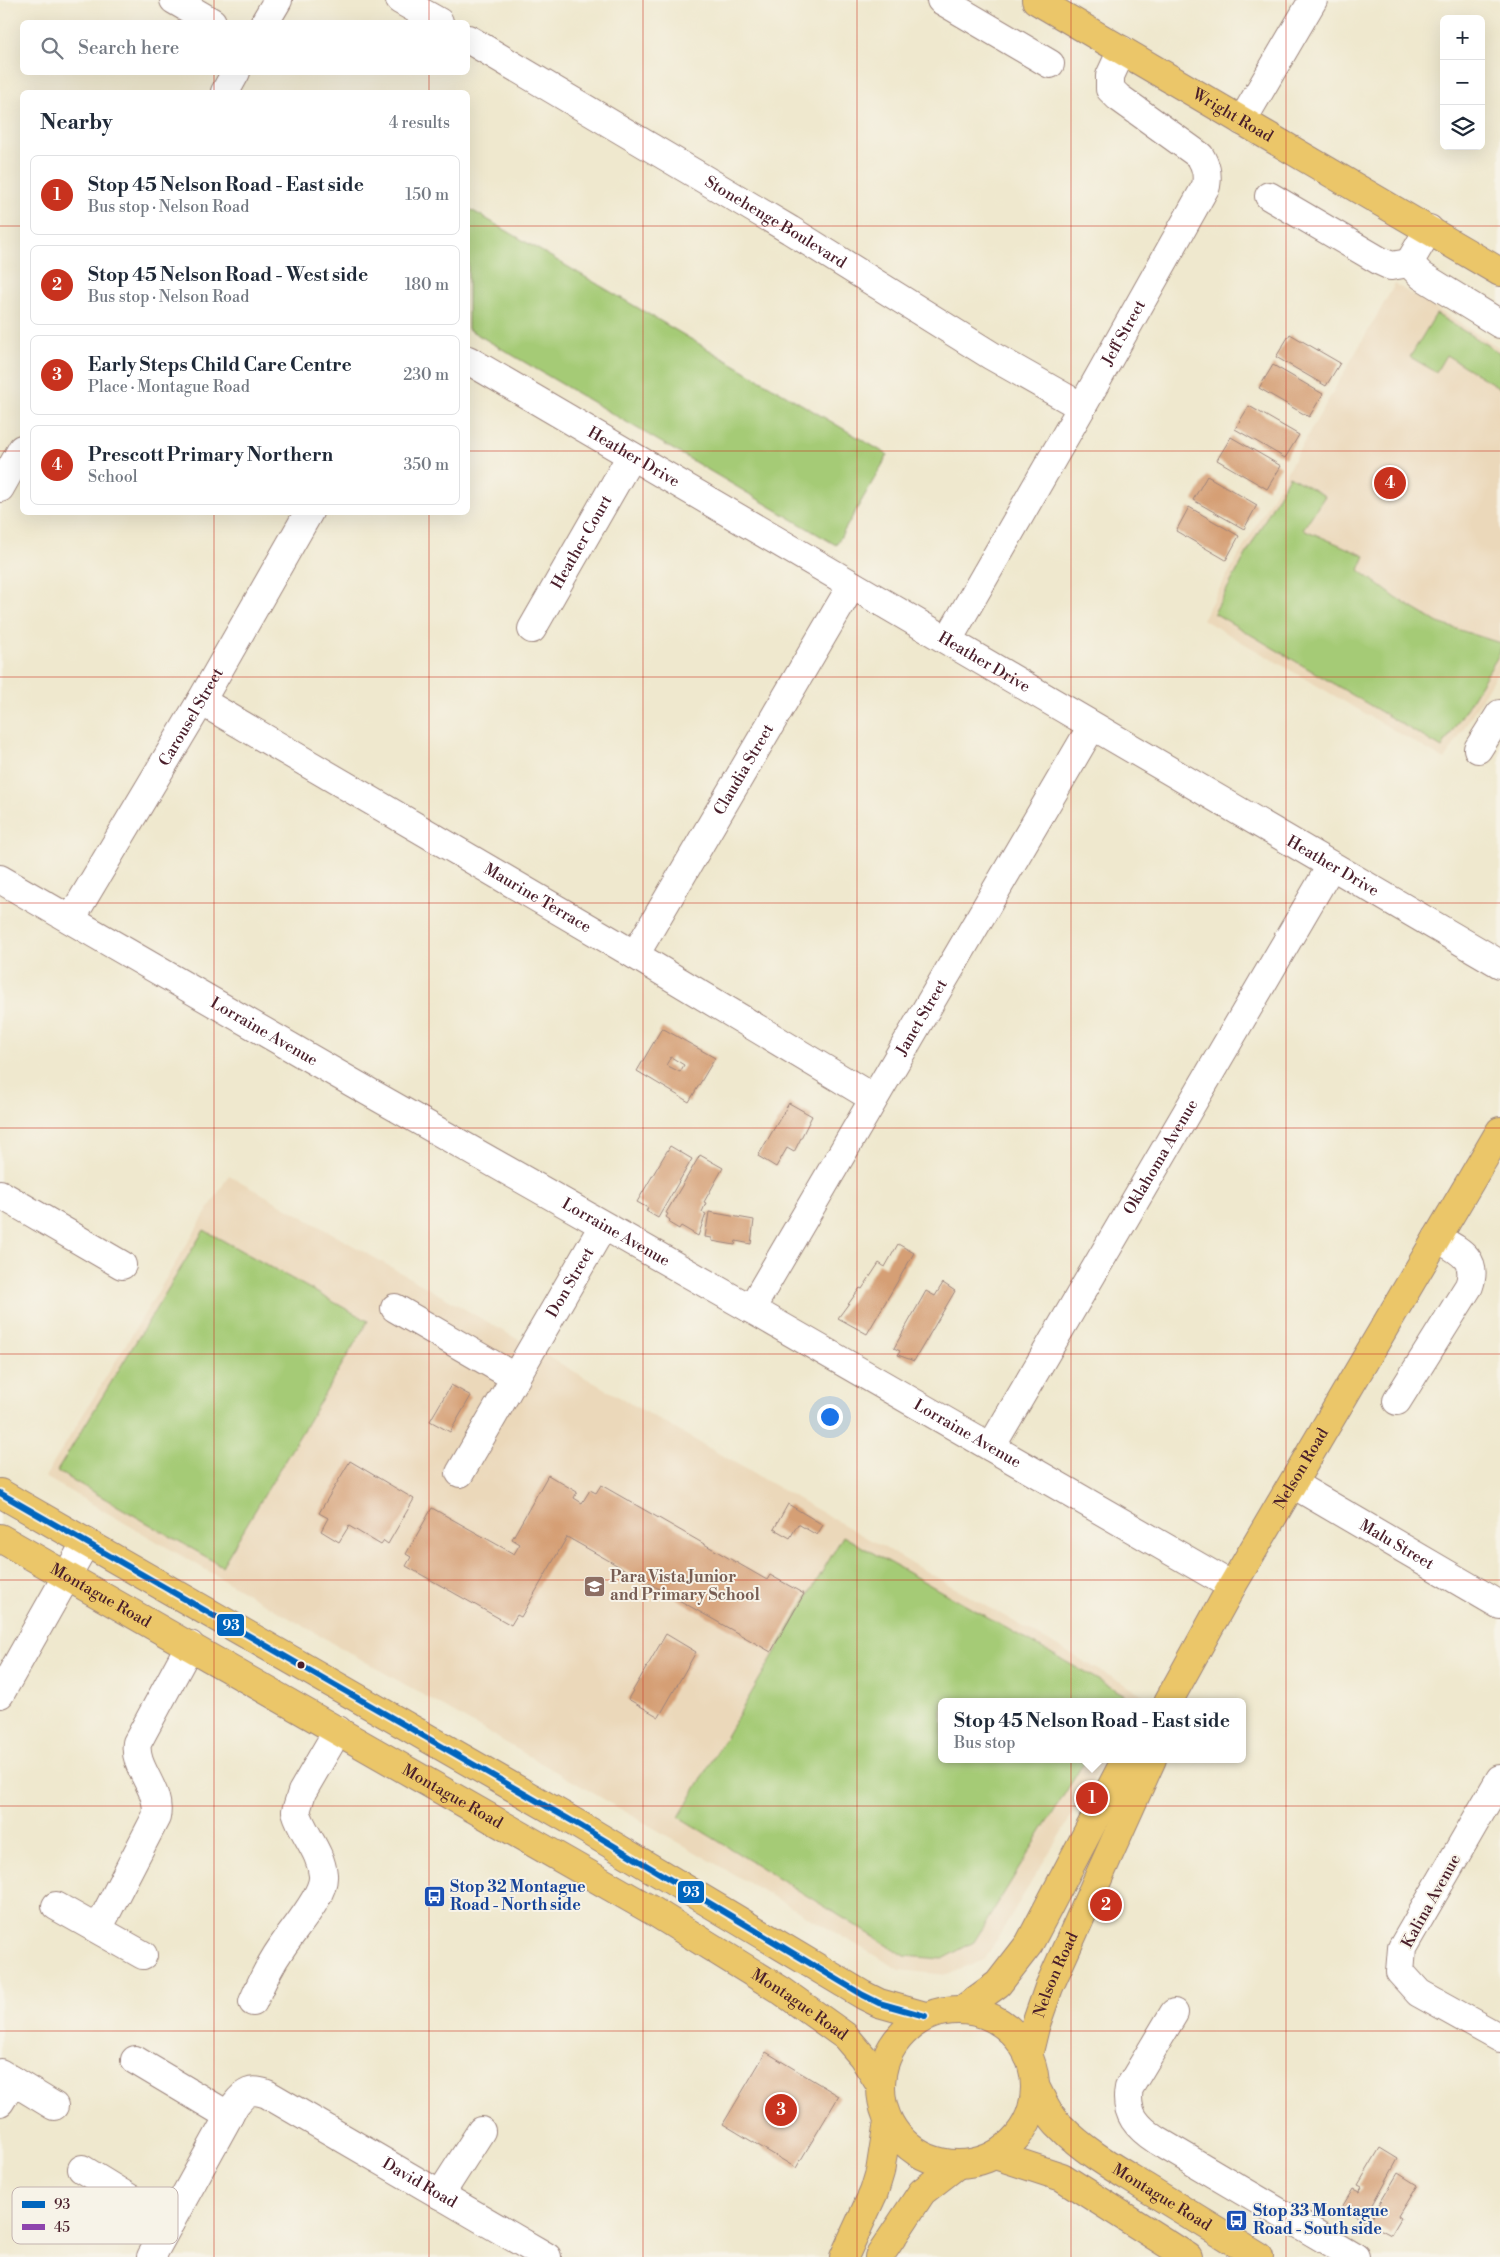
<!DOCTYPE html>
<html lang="en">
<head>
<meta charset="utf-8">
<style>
	:root { --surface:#fff; --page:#f6f6f7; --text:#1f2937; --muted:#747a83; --line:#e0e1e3; --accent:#c8321e }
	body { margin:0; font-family:"Libre Bodoni",serif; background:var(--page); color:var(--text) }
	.controls { position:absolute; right:15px; top:15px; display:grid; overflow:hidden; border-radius:8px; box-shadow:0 5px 20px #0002 }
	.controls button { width:45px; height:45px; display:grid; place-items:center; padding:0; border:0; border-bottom:1px solid var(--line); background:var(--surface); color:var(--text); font:25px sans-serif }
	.you { position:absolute; left:829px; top:1416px; width:18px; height:18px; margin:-12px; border:4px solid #fff; border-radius:50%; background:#1a73e8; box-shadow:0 0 0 8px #1a73e833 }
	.badge { display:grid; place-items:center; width:32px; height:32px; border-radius:50%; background:var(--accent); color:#fff; font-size:16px; font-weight:700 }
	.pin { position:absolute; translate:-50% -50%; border:2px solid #fff; box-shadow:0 1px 5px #0006 }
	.popup { position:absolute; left:938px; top:1698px; width:308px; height:65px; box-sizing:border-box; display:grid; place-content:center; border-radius:8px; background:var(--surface); filter:drop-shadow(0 1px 4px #0005); font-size:16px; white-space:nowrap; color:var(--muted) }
	.popup b { font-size:19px; color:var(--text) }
	.popup::after { content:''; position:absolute; left:50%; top:100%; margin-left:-10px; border:10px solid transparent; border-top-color:var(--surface) }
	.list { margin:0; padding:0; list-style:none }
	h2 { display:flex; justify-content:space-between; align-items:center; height:65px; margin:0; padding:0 20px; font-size:21px }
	h2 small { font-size:16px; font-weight:400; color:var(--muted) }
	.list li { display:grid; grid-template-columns:32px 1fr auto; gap:15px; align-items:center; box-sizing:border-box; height:80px; margin:0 10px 10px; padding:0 10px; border:1px solid var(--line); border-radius:8px }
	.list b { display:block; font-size:19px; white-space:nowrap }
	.list p { margin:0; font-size:16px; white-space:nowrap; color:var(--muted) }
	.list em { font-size:16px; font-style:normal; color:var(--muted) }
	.icon { flex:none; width:28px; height:28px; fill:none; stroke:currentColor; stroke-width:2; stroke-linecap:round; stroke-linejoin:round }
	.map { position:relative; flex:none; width:1500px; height:2257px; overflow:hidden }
	.search { position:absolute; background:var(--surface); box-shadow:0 5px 20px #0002; left:20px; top:20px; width:450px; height:55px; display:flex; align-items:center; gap:12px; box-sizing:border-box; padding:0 18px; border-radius:8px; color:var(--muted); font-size:19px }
	.panel { position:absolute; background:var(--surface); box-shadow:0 5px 20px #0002; left:20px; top:90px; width:450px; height:425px; border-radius:8px }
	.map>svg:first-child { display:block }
</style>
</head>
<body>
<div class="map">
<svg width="1500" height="2257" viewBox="0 0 1500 2257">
	<rect width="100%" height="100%" fill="#f7f3e8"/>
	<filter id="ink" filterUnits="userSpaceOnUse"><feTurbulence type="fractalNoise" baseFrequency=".02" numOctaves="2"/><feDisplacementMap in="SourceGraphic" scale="10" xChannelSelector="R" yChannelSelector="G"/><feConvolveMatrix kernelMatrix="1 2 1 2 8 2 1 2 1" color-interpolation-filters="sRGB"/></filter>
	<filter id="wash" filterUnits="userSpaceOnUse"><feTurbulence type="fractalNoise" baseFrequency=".0096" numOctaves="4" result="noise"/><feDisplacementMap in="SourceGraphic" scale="20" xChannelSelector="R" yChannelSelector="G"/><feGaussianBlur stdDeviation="1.12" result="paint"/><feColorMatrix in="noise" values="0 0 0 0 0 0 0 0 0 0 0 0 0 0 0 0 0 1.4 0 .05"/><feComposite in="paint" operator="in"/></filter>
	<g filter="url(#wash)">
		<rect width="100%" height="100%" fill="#efe8ce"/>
		<g fill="#ebd8ba">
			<path d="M1395 284 1500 348V668L1445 760 1202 619Z"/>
			<path d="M229 1175 1145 1696 1141 1702H942V1759H1106L984 1960 947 1975 900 1970 45 1477Z"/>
		</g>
		<g fill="#a5cb76" stroke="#787550">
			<path d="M468 208 888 455 836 545 468 329Z"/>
			<path d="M1436 314 1500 353V388L1446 355 1436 372 1410 357Z"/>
			<path d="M1289 476 1325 496 1303 529 1365 556 1359 570 1396 598 1438 623 1500 643V653L1442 748 1214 613Z"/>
			<path d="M204 1230 368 1321 222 1566 57 1471Z"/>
			<path d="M843 1536 1125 1695 1120 1702H942V1759H1086L974 1942 942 1959 905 1956 679 1817Z"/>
		</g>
		<g id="blocks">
			<g fill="#d59f74" fill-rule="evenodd">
				<path d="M1290 334 1340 363 1326 386 1276 357Z"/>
				<path d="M1273 365 1323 394 1309 417 1259 388Z"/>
				<path d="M1249 406 1299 435 1285 458 1235 429Z"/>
				<path d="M1231 437 1281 466 1267 489 1217 460Z"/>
				<path d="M1207 476 1257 505 1244 529 1193 500Z"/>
				<path d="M1189 507 1239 536 1226 560 1176 531Z"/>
				<path d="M662 1028 715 1058 689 1102 637 1071ZM671 1057 684 1065 680 1072 666 1065Z"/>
				<path d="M789 1103 812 1116 794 1152 787 1148 776 1167 758 1156Z"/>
				<path d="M670 1146 692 1159 658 1218 646 1211 648 1208 637 1202Z"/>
				<path d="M700 1155 723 1168 704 1202 706 1203 702 1212 706 1214 698 1236 681 1226 679 1229 669 1223 670 1220 666 1217 668 1214 666 1213Z"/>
				<path d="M709 1212 754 1220 751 1244 736 1241 735 1245 712 1241V1238L705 1237Z"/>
				<path d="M898 1244 914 1253 867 1334 838 1318 860 1288 862 1289 879 1263 885 1267Z"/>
				<path d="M943 1283 955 1291 914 1361 898 1355 900 1351 894 1348 926 1291 935 1296Z"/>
				<path d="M451 1385 471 1396 450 1432 430 1421Z"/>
				<path d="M350 1461 414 1499 388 1544 384 1541 381 1545 349 1526 339 1542 321 1531 328 1518 319 1513Z"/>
				<path d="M548 1475 577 1492 574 1498 582 1503 590 1490 596 1493 601 1485 767 1580 770 1575 804 1594 771 1652 567 1537 521 1617 517 1615 511 1625 406 1566 411 1557 406 1554 432 1508 514 1554 520 1544 512 1539Z"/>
				<path d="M788 1504 823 1525 817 1535 798 1524 790 1538 774 1529Z"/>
				<path d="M666 1634 696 1652 659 1717 628 1699Z"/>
				<path d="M766 2052 839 2096 796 2168 723 2124Z"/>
				<path d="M1380 2148 1398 2159 1364 2221 1342 2207 1353 2189 1359 2192 1362 2187 1358 2185Z"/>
				<path d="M1398 2173 1417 2185 1398 2216 1401 2218 1391 2235 1368 2223Z"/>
			</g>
		</g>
	</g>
	<g filter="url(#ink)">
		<use href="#blocks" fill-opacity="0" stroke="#9c847c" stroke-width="1"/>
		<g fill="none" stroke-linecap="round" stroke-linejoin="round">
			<defs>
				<g id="minor">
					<path d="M174 0 212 22"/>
					<path d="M400 0 439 22"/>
					<path d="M941 0 1050 64"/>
					<path d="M265 22 278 0"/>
					<path id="s1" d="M468 39 790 230 992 356 1082 407"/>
					<path d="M225 92 236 72"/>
					<path d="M1242 121 1313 0"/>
					<path d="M1269 196 1380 261 1391 266 1409 263"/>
					<path d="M1429 229 1409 263 1422 276 1500 324"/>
					<path id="s2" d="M468 360 1500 964"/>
					<path d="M0 488 22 449"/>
					<path id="s3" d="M532 629 631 456"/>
					<path id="s4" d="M948 640 1082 407 1206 186C1208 174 1206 166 1200 156L1118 97 1110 89V76L1122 50"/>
					<path id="s5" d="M201 701 635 955 873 1098"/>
					<path d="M1478 749 1500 714"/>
					<path id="s6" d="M0 879 353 1083 751 1309 1232 1586"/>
					<path id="s7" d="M71 919 201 701 309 512"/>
					<path id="s8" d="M635 955 852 585"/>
					<path d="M0 1194 122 1265"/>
					<path d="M395 1308 516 1378"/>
					<path id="s9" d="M751 1309 1092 726"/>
					<path d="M1397 1401 1469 1286C1479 1258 1458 1250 1437 1238"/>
					<path id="s10" d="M991 1447 1331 866"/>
					<path id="s11" d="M460 1473 603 1226"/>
					<path id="s12" d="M1293 1484 1500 1605"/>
					<path d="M0 1694 86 1542"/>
					<path d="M1500 1779 1402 1948 1400 1972 1419 1993 1500 2038"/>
					<path d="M56 1906 143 1955"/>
					<path d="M98 1929 156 1817C162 1790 133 1769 137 1743L190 1645"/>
					<path d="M253 2002C261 1983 270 1964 282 1947 293 1930 325 1895 323 1875 321 1851 302 1833 296 1811L302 1792 338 1730"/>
					<path d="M1174 2013 1129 2088C1124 2114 1138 2128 1158 2141L1355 2257"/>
					<path d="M135 2060 229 2116"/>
					<path d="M0 2073 54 2106"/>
					<path d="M0 2102 13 2081"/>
					<path d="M82 2169 170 2223"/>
					<path d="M440 2195 481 2131"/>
					<path id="s13" d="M151 2257 235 2105C245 2092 251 2088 267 2094L547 2257"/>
				</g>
				<g id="major">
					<path id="s14" d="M1036 0 1500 272"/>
					<path d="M0 1493 579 1825 863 1995 879 2003 925 2016"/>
					<path id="s15" d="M0 1538 653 1911 782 1991 845 2036 863 2057 881 2086"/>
					<path id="s16" d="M1168 1702 1232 1586 1500 1131"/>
					<circle cx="958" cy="2087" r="77"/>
					<path d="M962 2010 998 1984 1029 1944 1126 1759"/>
					<path id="s17" d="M1028 2056 1035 2027 1049 1987 1152 1759"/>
					<path id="s18" d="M1035 2086C1042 2100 1049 2116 1061 2127 1085 2152 1116 2169 1145 2187 1183 2210 1221 2234 1259 2257"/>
					<path d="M995 2155 1062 2177 1188 2257"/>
					<path d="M844 2257 874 2192 880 2172 888 2121"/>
					<path d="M879 2257 922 2192 958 2164"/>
				</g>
			</defs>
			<use href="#minor" stroke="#9c847c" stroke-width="30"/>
			<use href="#major" stroke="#9c847c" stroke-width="30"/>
			<use href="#minor" stroke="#fff" stroke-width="28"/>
			<use href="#major" stroke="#ebc669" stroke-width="28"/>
			<defs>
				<path id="bus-1" d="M0 1493 579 1825 863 1995 879 2003 925 2016"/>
			</defs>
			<use href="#bus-1" stroke="#f7f3e8" stroke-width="10"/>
			<use href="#bus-1" stroke="#0065bd" stroke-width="6"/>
		</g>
	</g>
	<path fill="none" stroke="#c8321e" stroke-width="1" stroke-opacity="0.55" d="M214 0V22M429 0V22M643 0V2257M857 0V2257M1071 0V2257M1286 0V2257M214 72V92M429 72V92M0 226H22M468 226H1500M0 451H22M468 451H1500M214 512V2257M429 512V2257M0 677H1500M0 903H1500M0 1128H1500M0 1354H1500M0 1580H1500M0 1806H1500M0 2031H1500"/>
	<defs>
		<symbol id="school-square" viewBox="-11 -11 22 22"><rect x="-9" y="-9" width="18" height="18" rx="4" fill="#8d6e63" stroke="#f7f3e8"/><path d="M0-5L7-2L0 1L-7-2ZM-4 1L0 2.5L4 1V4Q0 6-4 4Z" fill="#fff"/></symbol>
		<symbol id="bus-square" viewBox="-11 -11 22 22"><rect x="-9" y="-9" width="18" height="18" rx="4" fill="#1a4fb4" stroke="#f7f3e8"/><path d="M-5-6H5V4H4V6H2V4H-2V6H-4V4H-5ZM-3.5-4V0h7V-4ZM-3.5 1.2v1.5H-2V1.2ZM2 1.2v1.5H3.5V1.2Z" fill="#fff"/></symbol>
	</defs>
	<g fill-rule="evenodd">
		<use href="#school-square" x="582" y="1574" width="25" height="25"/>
		<use href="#bus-square" x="422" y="1884" width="25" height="25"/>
		<use href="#bus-square" x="1224" y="2208" width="25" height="25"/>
	</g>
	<circle fill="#4a1f2b" stroke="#f7f3e8" stroke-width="2" cx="301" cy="1665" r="4.5"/>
	<g text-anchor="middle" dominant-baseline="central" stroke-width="4" stroke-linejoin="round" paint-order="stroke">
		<g font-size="16" fill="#4a1f2b" stroke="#f7f3e8">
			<text stroke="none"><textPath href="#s14" startOffset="228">Wright Road</textPath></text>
			<text stroke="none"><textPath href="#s1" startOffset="358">Stonehenge Boulevard</textPath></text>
			<text stroke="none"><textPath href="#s4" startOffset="354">Jeff Street</textPath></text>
			<text stroke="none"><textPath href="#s2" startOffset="192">Heather Drive</textPath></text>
			<text stroke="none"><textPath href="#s3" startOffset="100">Heather Court</textPath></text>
			<text stroke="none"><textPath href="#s2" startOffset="598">Heather Drive</textPath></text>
			<text stroke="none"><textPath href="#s7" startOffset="235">Carousel Street</textPath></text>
			<text stroke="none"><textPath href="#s8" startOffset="215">Claudia Street</textPath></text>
			<text stroke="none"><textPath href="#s2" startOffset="1002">Heather Drive</textPath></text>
			<text stroke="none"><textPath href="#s5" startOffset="390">Maurine Terrace</textPath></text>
			<text stroke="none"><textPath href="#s9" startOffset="338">Janet Street</textPath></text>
			<text stroke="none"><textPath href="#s6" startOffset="305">Lorraine Avenue</textPath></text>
			<text stroke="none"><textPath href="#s10" startOffset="336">Oklahoma Avenue</textPath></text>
			<text stroke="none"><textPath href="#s6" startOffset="710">Lorraine Avenue</textPath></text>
			<text stroke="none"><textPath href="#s11" startOffset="220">Don Street</textPath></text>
			<text stroke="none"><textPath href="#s6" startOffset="1115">Lorraine Avenue</textPath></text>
			<text stroke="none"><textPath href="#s16" startOffset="269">Nelson Road</textPath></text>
			<text stroke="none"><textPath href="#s12" startOffset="120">Malu Street</textPath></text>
			<text stroke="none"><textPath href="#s15" startOffset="116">Montague Road</textPath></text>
			<text stroke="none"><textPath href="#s15" startOffset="521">Montague Road</textPath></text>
			<text transform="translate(1431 1901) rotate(-61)">Kalina Avenue</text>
			<text stroke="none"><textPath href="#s17" startOffset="86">Nelson Road</textPath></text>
			<text stroke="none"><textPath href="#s15" startOffset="926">Montague Road</textPath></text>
			<text stroke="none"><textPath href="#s13" startOffset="388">David Road</textPath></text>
			<text stroke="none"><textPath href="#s18" startOffset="172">Montague Road</textPath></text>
		</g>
		<g font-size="16" font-weight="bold" fill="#785e54" stroke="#f7f3e8" text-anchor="start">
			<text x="610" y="1577">Para Vista Junior<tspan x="610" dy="18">and Primary School</tspan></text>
		</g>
		<g font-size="16" font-weight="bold" fill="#164399" stroke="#f7f3e8" text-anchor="start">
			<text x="450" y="1887">Stop 32 Montague<tspan x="450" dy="18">Road - North side</tspan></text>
			<text x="1253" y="2211">Stop 33 Montague<tspan x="1253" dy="18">Road - South side</tspan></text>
		</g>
	</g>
	<rect x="12" y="2187" width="166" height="57" rx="8" fill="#f7f3e8" stroke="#c3b3af" stroke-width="1"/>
	<rect x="22" y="2201" width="23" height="7" fill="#0065bd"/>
	<rect x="22" y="2224" width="23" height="6" fill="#8e44ad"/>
	<g font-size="14" fill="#4a1f2b">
		<text x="54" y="2209">93</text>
		<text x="54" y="2232">45</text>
	</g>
	<g stroke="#f7f3e8" stroke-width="2">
		<rect x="216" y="1613" width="29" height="24" rx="5" fill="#0065bd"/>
		<rect x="677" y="1880" width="28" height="24" rx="5" fill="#0065bd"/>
	</g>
	<g font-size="14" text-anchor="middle" font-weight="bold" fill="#fff">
		<text x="231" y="1630">93</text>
		<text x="691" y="1897">93</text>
	</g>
</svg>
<div class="controls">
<button>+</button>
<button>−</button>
<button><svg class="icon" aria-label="layers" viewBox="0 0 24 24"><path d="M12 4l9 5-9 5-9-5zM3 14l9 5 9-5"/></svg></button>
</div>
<div class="you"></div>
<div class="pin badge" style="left:1092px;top:1798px">1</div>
<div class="popup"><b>Stop 45 Nelson Road - East side</b>Bus stop</div>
<div class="pin badge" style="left:1106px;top:1905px">2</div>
<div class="pin badge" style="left:781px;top:2110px">3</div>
<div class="pin badge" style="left:1390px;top:483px">4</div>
<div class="search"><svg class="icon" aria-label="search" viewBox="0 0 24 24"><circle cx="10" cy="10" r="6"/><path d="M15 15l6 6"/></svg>Search here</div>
<section class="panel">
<h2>Nearby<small>4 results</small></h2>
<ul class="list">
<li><span class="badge">1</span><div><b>Stop 45 Nelson Road - East side</b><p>Bus stop · Nelson Road</p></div><em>150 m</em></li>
<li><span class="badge">2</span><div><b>Stop 45 Nelson Road - West side</b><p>Bus stop · Nelson Road</p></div><em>180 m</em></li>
<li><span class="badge">3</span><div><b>Early Steps Child Care Centre</b><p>Place · Montague Road</p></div><em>230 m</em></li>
<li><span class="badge">4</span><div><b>Prescott Primary Northern</b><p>School</p></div><em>350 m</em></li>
</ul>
</section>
</div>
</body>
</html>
